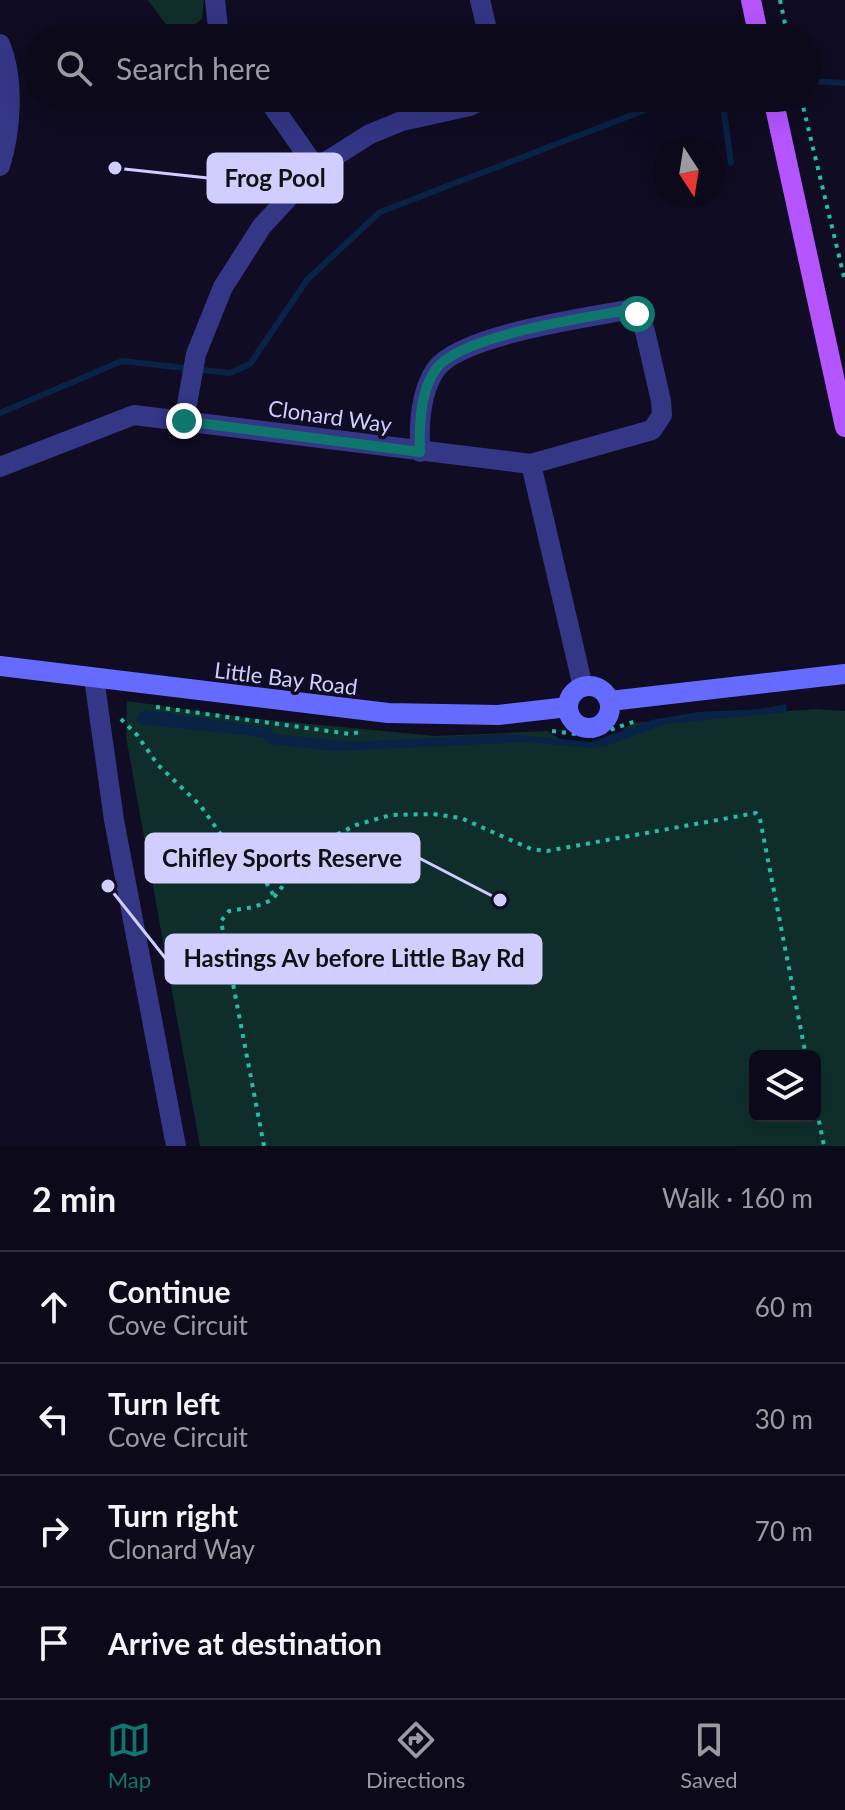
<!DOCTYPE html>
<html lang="en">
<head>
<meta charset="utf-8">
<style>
	:root { --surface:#0b091a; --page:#191727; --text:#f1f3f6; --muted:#9a9aa2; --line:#2b2a39; --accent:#0f766e }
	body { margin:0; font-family:Lato,sans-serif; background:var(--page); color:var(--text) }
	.controls { position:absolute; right:24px; bottom:24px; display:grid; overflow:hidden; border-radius:12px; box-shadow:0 8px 32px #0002 }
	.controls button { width:72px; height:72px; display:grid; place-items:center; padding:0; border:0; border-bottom:2px solid var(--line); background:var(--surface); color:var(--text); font:40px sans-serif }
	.compass { position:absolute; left:653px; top:136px; width:72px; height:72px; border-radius:50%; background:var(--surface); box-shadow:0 8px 32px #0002; rotate:168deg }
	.stop { position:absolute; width:24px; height:24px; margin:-18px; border:6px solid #0f766e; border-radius:50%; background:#fff }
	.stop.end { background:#0f766e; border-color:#fff; box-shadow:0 2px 8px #0008 }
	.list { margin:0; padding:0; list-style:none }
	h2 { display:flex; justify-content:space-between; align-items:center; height:104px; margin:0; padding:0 32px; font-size:34px }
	h2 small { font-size:26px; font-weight:400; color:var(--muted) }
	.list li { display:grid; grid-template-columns:52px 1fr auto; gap:24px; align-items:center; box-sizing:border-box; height:112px; padding:0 32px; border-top:2px solid var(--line) }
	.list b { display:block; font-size:30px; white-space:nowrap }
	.list p { margin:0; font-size:26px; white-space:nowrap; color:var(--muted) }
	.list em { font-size:26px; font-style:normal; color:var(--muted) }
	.icon { flex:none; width:44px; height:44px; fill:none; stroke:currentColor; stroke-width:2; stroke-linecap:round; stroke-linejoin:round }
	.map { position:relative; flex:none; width:845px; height:1146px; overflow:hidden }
	.search { position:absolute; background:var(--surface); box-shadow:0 8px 32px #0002; left:24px; right:24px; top:24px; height:88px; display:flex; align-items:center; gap:20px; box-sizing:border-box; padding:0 28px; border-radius:44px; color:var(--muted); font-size:30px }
	.sheet { height:552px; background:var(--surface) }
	nav { display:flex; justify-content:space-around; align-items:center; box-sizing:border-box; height:112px; border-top:2px solid var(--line); background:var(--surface); font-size:22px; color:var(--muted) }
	nav a { display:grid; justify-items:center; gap:4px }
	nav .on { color:var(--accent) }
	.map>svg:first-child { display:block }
</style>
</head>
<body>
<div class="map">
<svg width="845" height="1146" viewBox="0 0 845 1146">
	<rect width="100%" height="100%" fill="#0f0c23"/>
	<g fill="#0f2e2b" fill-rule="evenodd">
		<path d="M148 0H204L202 19 176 38Z"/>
		<path d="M127 701 249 718 435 736 547 731 568 744 610 742 631 723 816 709 845 711V1146H200L126 737ZM755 1056H815V1116H755Z"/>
	</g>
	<path fill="#082346" d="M786 704 787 712 665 724 606 746 589 748 529 742 334 751 270 744 262 737 140 724 136 720 141 712 146 710 270 728 274 734 353 742 506 734 591 742 651 720 698 712 759 709Z"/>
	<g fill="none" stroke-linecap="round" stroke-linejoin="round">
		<g stroke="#082346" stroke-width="6">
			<path d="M807 81 845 83"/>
			<path d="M722 98 731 163"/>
			<path d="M0 413 122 361 230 373 250 364 307 280 380 212 676 98"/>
		</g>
		<g stroke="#26bca9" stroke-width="4" stroke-dasharray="4 6" stroke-linecap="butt">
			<path d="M780 0 788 38"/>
			<path d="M801 98 845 281"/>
			<path d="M156 707 350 734 360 732"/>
			<path d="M121 719 137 735 158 765 200 805 227 843 261 873 275 898"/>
			<path d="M552 731 592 736 636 721"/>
			<path d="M815 1101 824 1146"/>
			<path d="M264 1146 221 921 229 911 254 907 272 900 296 869 326 840 356 825 391 815 433 814 461 818 531 849 547 851 756 813 760 819 806 1056"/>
		</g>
		<g stroke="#343686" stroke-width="20">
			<path d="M215 0 218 28 225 38"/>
			<path d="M480 0 489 38"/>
			<path d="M0 44C15 79 11 131 0 166"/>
			<path d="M267 98 316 168"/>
			<path d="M184 421 196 354 223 287 262 226 316 168 370 134 402 121 470 106 485 98"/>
			<path d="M531 464 583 687"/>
			<path d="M0 467 134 415 531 464 652 430 662 415 661 401 645 331 637 314 627 310C585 318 461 335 436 369 420 392 419 425 420 452"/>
			<path d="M94 678 114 820 176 1146"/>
		</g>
		<g stroke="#656bff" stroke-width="20">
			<path d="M0 666 388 713 498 715 568 707"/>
			<circle cx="589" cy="707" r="21"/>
			<path d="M610 701 845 674"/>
		</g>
		<g stroke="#b555ff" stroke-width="20">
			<path d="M751 0 759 38"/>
			<path d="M773 98 845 427"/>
		</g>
	</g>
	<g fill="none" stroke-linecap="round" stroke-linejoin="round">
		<path stroke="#0f766e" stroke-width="10" d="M184 421 420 452C419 425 420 391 436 369 461 335 585 318 627 310L637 314"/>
	</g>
	<g text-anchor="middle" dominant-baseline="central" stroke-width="7" stroke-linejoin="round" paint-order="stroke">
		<g font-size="22" fill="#d1ceff" stroke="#0f0c23">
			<text transform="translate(330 416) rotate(8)">Clonard Way</text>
			<text transform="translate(286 678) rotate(7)">Little Bay Road</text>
		</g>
	</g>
	<path fill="none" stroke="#d1ceff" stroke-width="3" d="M115 168L208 178M500 900L419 858M108 886L166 959"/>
	<g fill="#d1ceff" stroke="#0f0c23" stroke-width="3">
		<circle cx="115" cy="168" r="8"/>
		<circle cx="500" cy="900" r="8"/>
		<circle cx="108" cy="886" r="8"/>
	</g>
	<g fill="#d1ceff" stroke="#d1ceff" stroke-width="3">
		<rect x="208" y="154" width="134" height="48" rx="8"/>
		<rect x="146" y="834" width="273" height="48" rx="8"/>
		<rect x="166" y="935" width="375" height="48" rx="8"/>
	</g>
	<g font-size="24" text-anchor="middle" font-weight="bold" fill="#111">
		<text x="275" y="187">Frog Pool</text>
		<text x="282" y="867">Chifley Sports Reserve</text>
		<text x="354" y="967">Hastings Av before Little Bay Rd</text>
	</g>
</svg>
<div class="controls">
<button><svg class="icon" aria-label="layers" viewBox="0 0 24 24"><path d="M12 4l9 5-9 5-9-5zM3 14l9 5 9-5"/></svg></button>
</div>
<svg class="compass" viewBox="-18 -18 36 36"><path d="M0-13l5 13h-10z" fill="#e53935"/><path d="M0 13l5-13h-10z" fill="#9a9aa2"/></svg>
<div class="stop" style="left:637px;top:314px"></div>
<div class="stop end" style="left:184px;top:421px"></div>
<div class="search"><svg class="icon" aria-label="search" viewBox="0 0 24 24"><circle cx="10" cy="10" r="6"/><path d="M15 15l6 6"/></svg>Search here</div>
</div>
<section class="sheet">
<h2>2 min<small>Walk · 160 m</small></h2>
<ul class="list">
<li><svg class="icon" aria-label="ahead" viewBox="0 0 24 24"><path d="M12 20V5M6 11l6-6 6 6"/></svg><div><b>Continue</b><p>Cove Circuit</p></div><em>60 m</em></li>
<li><svg class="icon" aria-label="left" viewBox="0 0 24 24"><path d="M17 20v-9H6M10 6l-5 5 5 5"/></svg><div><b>Turn left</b><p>Cove Circuit</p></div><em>30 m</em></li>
<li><svg class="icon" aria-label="right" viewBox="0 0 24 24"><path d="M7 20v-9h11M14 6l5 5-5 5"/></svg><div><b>Turn right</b><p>Clonard Way</p></div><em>70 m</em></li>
<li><svg class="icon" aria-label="arrive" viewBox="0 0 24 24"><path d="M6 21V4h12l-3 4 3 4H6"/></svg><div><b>Arrive at destination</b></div></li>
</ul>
</section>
<nav>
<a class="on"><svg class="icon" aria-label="map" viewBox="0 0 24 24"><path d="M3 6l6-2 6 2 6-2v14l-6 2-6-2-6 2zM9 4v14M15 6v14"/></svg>Map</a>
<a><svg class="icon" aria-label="directions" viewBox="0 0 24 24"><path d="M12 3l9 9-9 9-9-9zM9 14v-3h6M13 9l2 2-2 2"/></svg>Directions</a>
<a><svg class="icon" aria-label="saved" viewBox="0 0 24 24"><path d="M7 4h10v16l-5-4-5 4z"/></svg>Saved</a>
</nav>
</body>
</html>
